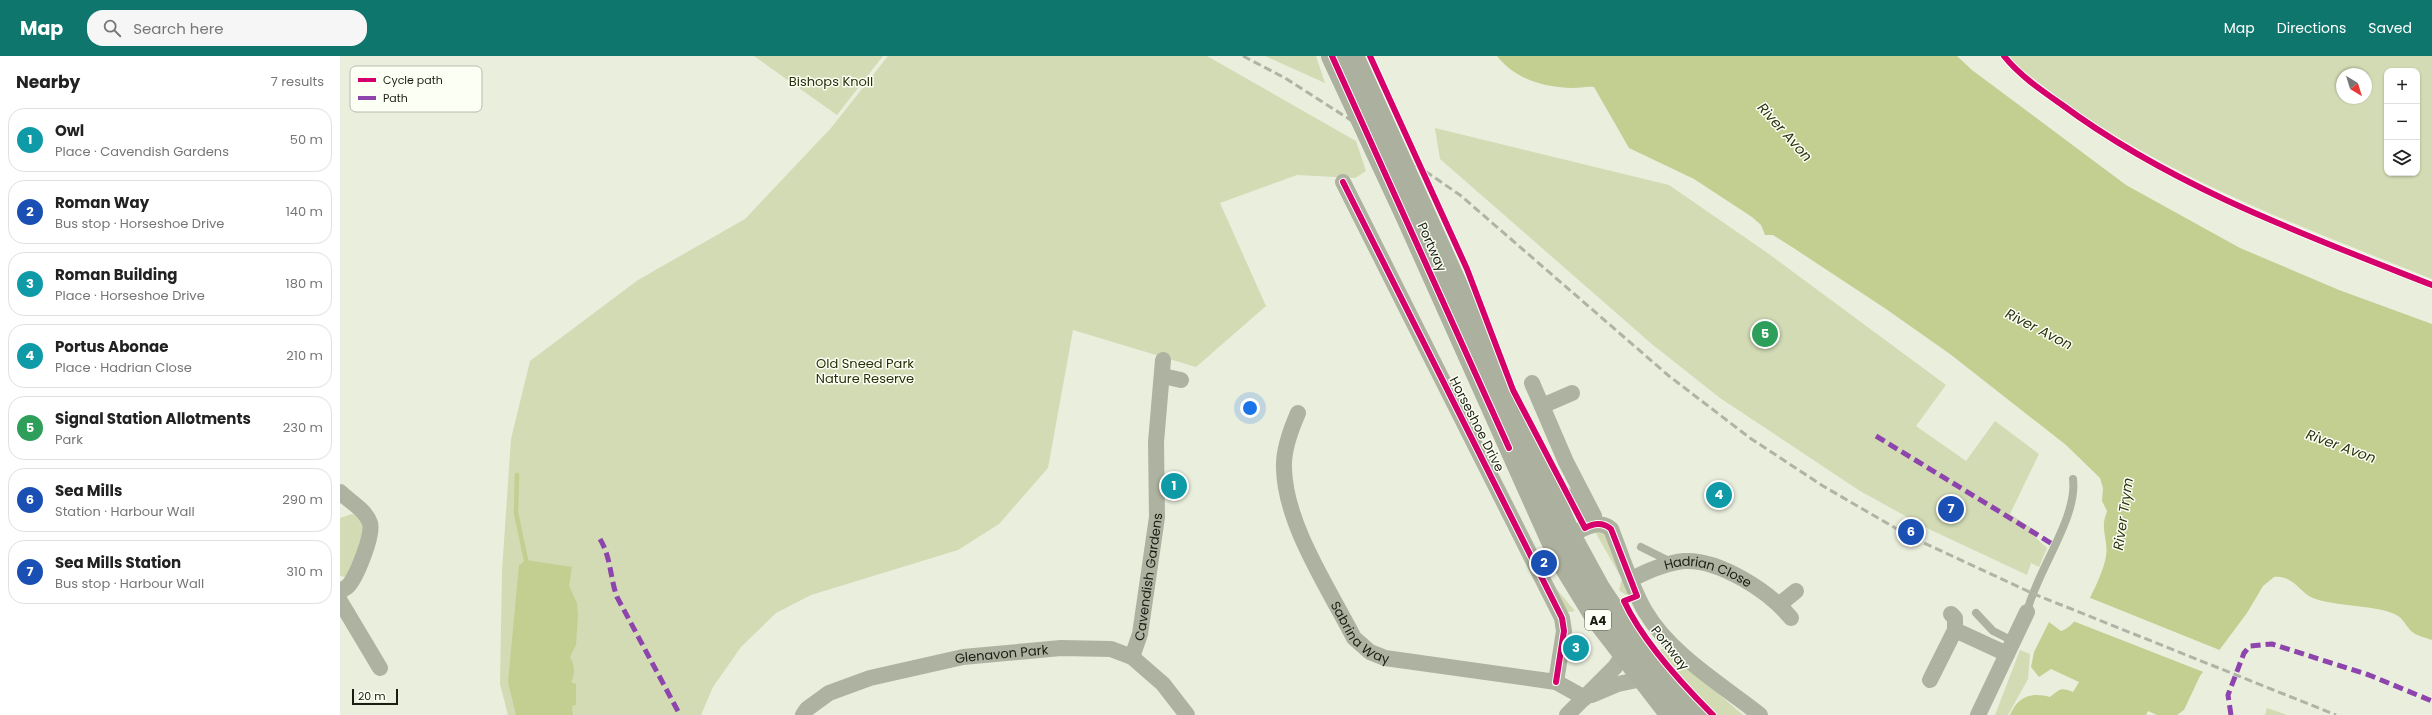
<!DOCTYPE html>
<html lang="en">
<head>
<meta charset="utf-8">
<style>
	:root { --surface:#fff; --page:#f6f6f6; --text:#222; --muted:#767676; --line:#e0e0e0; --accent:#0f766e }
	body { margin:0; font-family:Poppins,sans-serif; background:var(--page); color:var(--text) }
	.controls { position:absolute; right:12px; top:12px; display:grid; overflow:hidden; border-radius:8px; box-shadow:0 1px 3px #0004 }
	.controls button { width:36px; height:36px; display:grid; place-items:center; padding:0; border:0; border-bottom:1px solid var(--line); background:var(--surface); color:var(--text); font:20px sans-serif }
	.compass { position:absolute; left:1996px; top:12px; width:36px; height:36px; border-radius:50%; background:var(--surface); box-shadow:0 1px 3px #0004; rotate:142deg }
	.scale { position:absolute; left:12px; bottom:10px; width:46px; box-sizing:border-box; padding-left:4px; border:2px solid #1b1d13; border-top:0; font-size:11px; line-height:14px; white-space:nowrap; color:#1b1d13; -webkit-text-stroke:3px #fcfff3; paint-order:stroke }
	.you { position:absolute; left:910px; top:352px; width:14px; height:14px; margin:-10px; border:3px solid #fff; border-radius:50%; background:#1a73e8; box-shadow:0 0 0 6px #1a73e833 }
	.badge { display:grid; place-items:center; width:26px; height:26px; border-radius:50%; background:var(--accent); color:#fff; font-size:13px; font-weight:700 }
	.pin { position:absolute; translate:-50% -50%; border:2px solid #fff; box-shadow:0 1px 4px #0006 }
	.list { margin:0; padding:0; list-style:none }
	h2 { display:flex; justify-content:space-between; align-items:center; height:52px; margin:0; padding:0 16px; font-size:17px }
	h2 small { font-size:13px; font-weight:400; color:var(--muted) }
	.list li { display:grid; grid-template-columns:26px 1fr auto; gap:12px; align-items:center; box-sizing:border-box; height:64px; margin:0 8px 8px; padding:0 8px; border:1px solid var(--line); border-radius:16px }
	.list b { display:block; font-size:15px; white-space:nowrap }
	.list p { margin:0; font-size:13px; white-space:nowrap; color:var(--muted) }
	.list em { font-size:13px; font-style:normal; color:var(--muted) }
	.icon { flex:none; width:22px; height:22px; fill:none; stroke:currentColor; stroke-width:2; stroke-linecap:round; stroke-linejoin:round }
	.map { position:relative; flex:none; width:2092px; height:659px; overflow:hidden }
	header { display:flex; align-items:center; gap:24px; box-sizing:border-box; height:56px; padding:0 20px; background:var(--accent); color:#fff }
	header strong { font-size:19px }
	nav { display:flex; gap:22px; margin-inline-start:auto; font-size:14px }
	.search { width:280px; height:36px; background:var(--page); display:flex; align-items:center; gap:10px; box-sizing:border-box; padding:0 14px; border-radius:16px; color:var(--muted); font-size:15px }
	main { display:flex }
	aside { flex:1; background:var(--surface) }
	.map>svg:first-child { display:block }
</style>
</head>
<body>
<header>
<strong>Map</strong>
<div class="search"><svg class="icon" aria-label="search" viewBox="0 0 24 24"><circle cx="10" cy="10" r="6"/><path d="M15 15l6 6"/></svg>Search here</div>
<nav><a>Map</a><a>Directions</a><a>Saved</a></nav>
</header>
<main>
<aside>
<h2>Nearby<small>7 results</small></h2>
<ul class="list">
<li><span class="badge" style="background:#0f9aa8">1</span><div><b>Owl</b><p>Place · Cavendish Gardens</p></div><em>50 m</em></li>
<li><span class="badge" style="background:#1a4fb4">2</span><div><b>Roman Way</b><p>Bus stop · Horseshoe Drive</p></div><em>140 m</em></li>
<li><span class="badge" style="background:#0f9aa8">3</span><div><b>Roman Building</b><p>Place · Horseshoe Drive</p></div><em>180 m</em></li>
<li><span class="badge" style="background:#0f9aa8">4</span><div><b>Portus Abonae</b><p>Place · Hadrian Close</p></div><em>210 m</em></li>
<li><span class="badge" style="background:#2e9e5b">5</span><div><b>Signal Station Allotments</b><p>Park</p></div><em>230 m</em></li>
<li><span class="badge" style="background:#1a4fb4">6</span><div><b>Sea Mills</b><p>Station · Harbour Wall</p></div><em>290 m</em></li>
<li><span class="badge" style="background:#1a4fb4">7</span><div><b>Sea Mills Station</b><p>Bus stop · Harbour Wall</p></div><em>310 m</em></li>
</ul>
</aside>
<div class="map">
<svg width="2092" height="659" viewBox="0 0 2092 659">
	<rect width="100%" height="100%" fill="#eaeedd"/>
	<g fill="#d2dbb4" fill-rule="evenodd">
		<path d="M414 0H543L497 59Z"/>
		<path d="M548 0H867L1016 85 1026 115 1015 122 957 119 880 147 926 250 856 311 733 274 708 412 659 468 618 494 471 539 436 557 401 591 373 631 361 659H168L160 628 162 515 171 383 190 305 298 224 405 163 491 72Z"/>
		<path d="M925 0H976L985 27Z"/>
		<path d="M1669 0H2092V223C1970 174 1846 129 1737 55 1714 39 1686 22 1669 0ZM2047 15H2077V117H2047ZM2002 18H2026V42H2002Z"/>
		<path d="M1095 72 1329 129 1429 198 1606 329 1576 370 1626 405 1655 365 1699 398 1670 458 1698 476 1696 482 1707 492 1699 511 1691 507 1687 519 1591 474 1520 435 1380 342 1313 289 1100 103Z"/>
		<path d="M12 458 18 460 27 473 7 521 0 520V462Z"/>
		<path d="M1254 474 1265 475 1289 537 1286 539 1279 534 1282 523Z"/>
		<path d="M1207 522 1235 555 1224 557Z"/>
		<path d="M1325 592 1403 659H1377L1355 637 1319 594Z"/>
		<path d="M1680 594 1690 598 1688 623 1668 659H1655Z"/>
		<path d="M1927 652 1947 659H1925Z"/>
	</g>
	<g fill="#c3ce91">
		<path d="M1157 0H1617L1632 14 1786 129 1900 192 1999 234 2092 268V584C2084 581 2076 580 2070 574 2066 569 2063 563 2058 560 2042 549 1995 551 1973 542 1960 537 1954 519 1934 521L1923 530 1907 557 1860 620 1844 654 1837 659H1817L1808 655 1806 659H1670C1678 640 1691 636 1710 641 1720 633 1721 631 1733 636L1739 626 1711 613 1699 621 1691 611 1694 596 1709 566 1721 575C1739 572 1764 517 1766 500 1768 487 1763 478 1764 467 1764 463 1766 459 1767 455L1762 445 1763 432 1760 422 1726 389 1610 298 1546 253 1452 191 1433 179H1425L1421 169 1412 161 1354 123 1289 92 1254 31C1247 30 1240 32 1232 32 1203 31 1175 23 1157 0Z"/>
		<path d="M186 504 232 511 229 530 237 547 238 559 236 589 230 601C234 609 236 617 231 626L236 628V649L232 650 233 659H176L168 626 179 509Z"/>
	</g>
	<path fill="#eaeedd" d="M1748 541 1882 595 1866 617 1733 565Z"/>
	<g fill="none" stroke-linecap="round" stroke-linejoin="round">
		<path stroke="#c3ce91" stroke-width="4.5" d="M177 419 176 457 186 504"/>
		<g stroke="#aeb2a1" stroke-width="8">
			<path d="M1301 491 1331 506"/>
			<path d="M1687 556C1696 516 1738 462 1733 423"/>
			<path d="M1636 557 1653 575 1673 585"/>
		</g>
		<g stroke="#aeb2a1" stroke-width="16">
			<path d="M1003 126 1222 562 1224 575 1216 626"/>
			<path d="M823 320 841 324"/>
			<path d="M1192 327 1226 406 1254 460"/>
			<path d="M1202 350 1232 337"/>
			<path id="s1" d="M958 357C951 373 943 394 944 412 945 468 989 533 1014 582L1030 596 1045 602 1216 626 1245 642"/>
			<path d="M1207 426 1252 458"/>
			<path d="M0 436C10 446 25 453 30 467 34 478 16 522 8 530 6 532 2 534 0 535"/>
			<path d="M1230 479C1244 473 1258 462 1271 473 1281 498 1292 533 1305 555 1331 599 1381 628 1420 659"/>
			<path id="s2" d="M1292 523C1309 514 1325 507 1344 505 1379 503 1429 535 1451 562"/>
			<path d="M0 545 40 612"/>
			<path d="M1440 548 1456 535"/>
			<path d="M1615 574 1667 598"/>
			<path id="s3" d="M792 601 800 578 817 461 816 386 823 304"/>
			<path d="M1590 624 1615 574V562L1611 558"/>
			<path d="M1252 639 1278 628 1302 623"/>
			<path id="s4" d="M463 659 467 653 489 637 530 622 623 601 721 592 771 593 792 601 823 628 847 659"/>
			<path d="M1227 659 1275 611 1283 599"/>
			<path d="M1638 659 1687 556"/>
		</g>
		<g stroke="#acb09e" stroke-width="22">
			<path d="M1081 150 1230 479 1259 532 1305 601 1357 659"/>
			<path d="M1065 157 1219 501 1257 563 1331 659"/>
		</g>
		<path stroke="#b0b4a6" stroke-width="3" stroke-dasharray="8 4" stroke-linecap="butt" d="M903 0 945 22 1006 61 1120 139 1329 320 1410 382 1483 430 1569 480 1694 538 1996 659"/>
		<g stroke="#acb09e" stroke-width="22">
			<path d="M992 0 1065 157"/>
			<path d="M1013 0 1081 150"/>
		</g>
		<g stroke="#8e44ad" stroke-width="5" stroke-dasharray="10 5" stroke-linecap="butt">
			<path d="M1536 380 1714 489"/>
			<path d="M260 483C271 501 270 522 277 541L340 659"/>
			<path d="M1891 659 1888 639 1904 597 1910 590 1932 588 2029 619 2092 645"/>
		</g>
		<defs>
			<g id="cycleway">
				<path d="M992 0 1169 392"/>
				<path d="M1030 0 1127 213 1173 334 1245 472C1254 467 1263 466 1271 473L1297 540 1284 545C1302 584 1343 629 1373 659"/>
				<path d="M1664 0C1679 19 1701 34 1721 48 1831 130 1965 179 2092 229"/>
				<path d="M1003 126 1222 562 1224 575 1216 626"/>
			</g>
		</defs>
		<use href="#cycleway" stroke="#fcfff3" stroke-width="8"/>
		<use href="#cycleway" stroke="#d6006c" stroke-width="6"/>
	</g>
	<g text-anchor="middle" dominant-baseline="central" stroke-width="3" stroke-linejoin="round" paint-order="stroke">
		<rect fill="#fcfff3" stroke="#5e6156" stroke-width="1" x="1245" y="554" width="26" height="20" rx="3"/>
		<g font-size="12" font-weight="bold" fill="#1b1d13">
			<text x="1258" y="564">A4</text>
		</g>
		<g font-size="13" fill="#292f0b" stroke="#fcfff3">
			<text x="491" y="25">Bishops Knoll</text>
			<text x="525" y="307">Old Sneed Park<tspan x="525" dy="15">Nature Reserve</tspan></text>
		</g>
		<g font-size="13" fill="#1b1d13" stroke="#fcfff3">
			<text transform="translate(1092 191) rotate(66)">Portway</text>
			<text transform="translate(1137 368) rotate(63)">Horseshoe Drive</text>
			<text stroke="none"><textPath href="#s3" startOffset="82">Cavendish Gardens</textPath></text>
			<text stroke="none"><textPath href="#s2" startOffset="81">Hadrian Close</textPath></text>
			<text stroke="none"><textPath href="#s1" startOffset="243">Sabrina Way</textPath></text>
			<text transform="translate(1330 592) rotate(52)">Portway</text>
			<text stroke="none"><textPath href="#s4" startOffset="212">Glenavon Park</textPath></text>
		</g>
		<g font-size="14" font-style="italic" fill="#2d3310" stroke="#fcfff3">
			<text transform="translate(1445 76) rotate(48)">River Avon</text>
			<text transform="translate(1699 273) rotate(27)">River Avon</text>
			<text transform="translate(2001 390) rotate(20)">River Avon</text>
			<text transform="translate(1783 458) rotate(-82)">River Trym</text>
		</g>
	</g>
	<rect x="10" y="10" width="132" height="46" rx="6" fill="#fcfff3" stroke="#b8bbb0" stroke-width="1"/>
	<rect x="18" y="22" width="18" height="4" fill="#d6006c"/>
	<rect x="18" y="40" width="18" height="4" fill="#8e44ad"/>
	<g font-size="11" fill="#1b1d13">
		<text x="43" y="28">Cycle path</text>
		<text x="43" y="46">Path</text>
	</g>
</svg>
<div class="controls">
<button>+</button>
<button>−</button>
<button><svg class="icon" aria-label="layers" viewBox="0 0 24 24"><path d="M12 4l9 5-9 5-9-5zM3 14l9 5 9-5"/></svg></button>
</div>
<svg class="compass" viewBox="-18 -18 36 36"><path d="M0-13l5 13h-10z" fill="#e53935"/><path d="M0 13l5-13h-10z" fill="#767676"/></svg>
<div class="scale">20 m</div>
<div class="you"></div>
<div class="pin badge" style="left:834px;top:430px;background:#0f9aa8">1</div>
<div class="pin badge" style="left:1204px;top:507px;background:#1a4fb4">2</div>
<div class="pin badge" style="left:1236px;top:592px;background:#0f9aa8">3</div>
<div class="pin badge" style="left:1379px;top:439px;background:#0f9aa8">4</div>
<div class="pin badge" style="left:1425px;top:278px;background:#2e9e5b">5</div>
<div class="pin badge" style="left:1571px;top:476px;background:#1a4fb4">6</div>
<div class="pin badge" style="left:1611px;top:453px;background:#1a4fb4">7</div>
</div>
</main>
</body>
</html>
